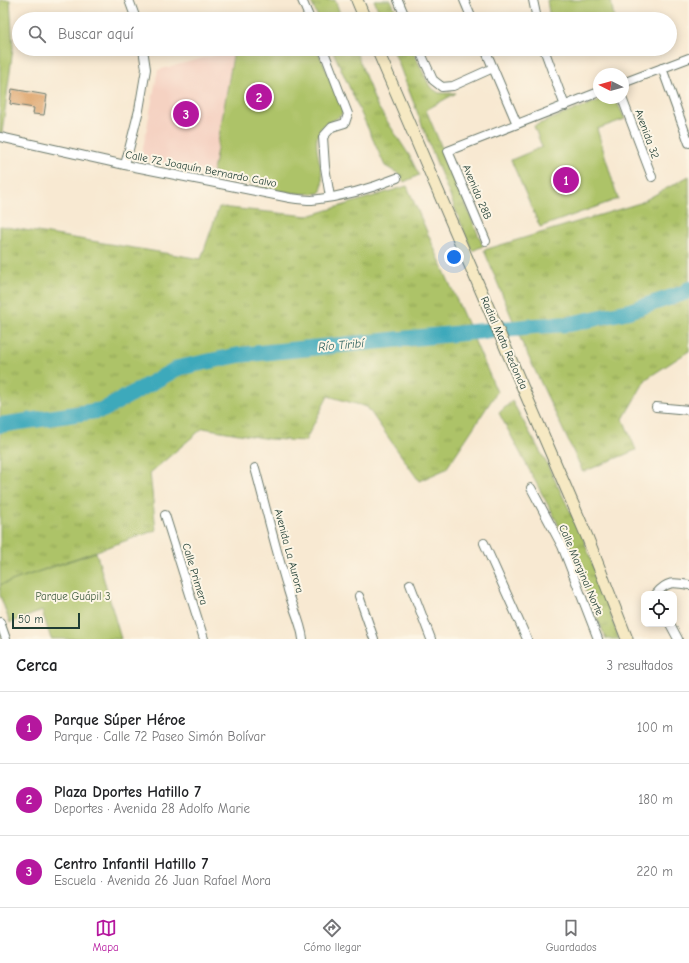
<!DOCTYPE html>
<html lang="es">
<head>
<meta charset="utf-8">
<style>
	:root { --surface:#fff; --page:#f2f2f2; --text:#202124; --muted:#757577; --line:#e0e0e0; --accent:#b5179e }
	body { margin:0; font-family:"Comic Neue",sans-serif; background:var(--page); color:var(--text) }
	.controls { position:absolute; right:12px; bottom:12px; display:grid; overflow:hidden; border-radius:8px; box-shadow:0 2px 10px #0003 }
	.controls button { width:36px; height:36px; display:grid; place-items:center; padding:0; border:0; border-bottom:1px solid var(--line); background:var(--surface); color:var(--text); font:20px sans-serif }
	.compass { position:absolute; left:593px; top:68px; width:36px; height:36px; border-radius:50%; background:var(--surface); box-shadow:0 2px 10px #0003; rotate:276deg }
	.scale { position:absolute; left:12px; bottom:10px; width:68px; box-sizing:border-box; padding-left:4px; border:2px solid #1f3d34; border-top:0; font-size:11px; line-height:14px; white-space:nowrap; color:#1f3d34; -webkit-text-stroke:3px #fcf5e5; paint-order:stroke }
	.you { position:absolute; left:454px; top:257px; width:14px; height:14px; margin:-10px; border:3px solid #fff; border-radius:50%; background:#1a73e8; box-shadow:0 0 0 6px #1a73e833 }
	.badge { display:grid; place-items:center; width:26px; height:26px; border-radius:50%; background:var(--accent); color:#fff; font-size:13px; font-weight:700 }
	.pin { position:absolute; translate:-50% -50%; border:2px solid #fff; box-shadow:0 1px 4px #0006 }
	.list { margin:0; padding:0; list-style:none }
	h2 { display:flex; justify-content:space-between; align-items:center; height:52px; margin:0; padding:0 16px; font-size:17px }
	h2 small { font-size:13px; font-weight:400; color:var(--muted) }
	.list li { display:grid; grid-template-columns:26px 1fr auto; gap:12px; align-items:center; box-sizing:border-box; height:72px; padding:0 16px; border-top:1px solid var(--line) }
	.list b { display:block; font-size:15px; white-space:nowrap }
	.list p { margin:0; font-size:13px; white-space:nowrap; color:var(--muted) }
	.list em { font-size:13px; font-style:normal; color:var(--muted) }
	.icon { flex:none; width:22px; height:22px; fill:none; stroke:currentColor; stroke-width:2; stroke-linecap:round; stroke-linejoin:round }
	.map { position:relative; flex:none; width:689px; height:639px; overflow:hidden }
	.search { position:absolute; background:var(--surface); box-shadow:0 2px 10px #0003; left:12px; right:12px; top:12px; height:44px; display:flex; align-items:center; gap:10px; box-sizing:border-box; padding:0 14px; border-radius:22px; color:var(--muted); font-size:15px }
	.sheet { height:268px; background:var(--surface) }
	nav { display:flex; justify-content:space-around; align-items:center; box-sizing:border-box; height:56px; border-top:1px solid var(--line); background:var(--surface); font-size:11px; color:var(--muted) }
	nav a { display:grid; justify-items:center; gap:2px }
	nav .on { color:var(--accent) }
	.map>svg:first-child { display:block }
</style>
</head>
<body>
<div class="map">
<svg width="689" height="639" viewBox="0 0 689 639">
	<defs>
		<pattern id="grass-tufts" width="24" height="20" patternUnits="userSpaceOnUse"><rect width="24" height="20" fill="#adc367"/><path d="M3 7l-1-3M5 7V3M7 7l1-3M15 17l-1-3M17 17v-4M19 17l1-3" fill="none" stroke="#8ca056"/></pattern>
	</defs>
	<rect width="100%" height="100%" fill="#fcf5e5"/>
	<filter id="ink" filterUnits="userSpaceOnUse"><feTurbulence type="fractalNoise" baseFrequency=".025" numOctaves="2"/><feDisplacementMap in="SourceGraphic" scale="8" xChannelSelector="R" yChannelSelector="G"/><feConvolveMatrix kernelMatrix="1 2 1 2 8 2 1 2 1" color-interpolation-filters="sRGB"/></filter>
	<filter id="wash" filterUnits="userSpaceOnUse"><feTurbulence type="fractalNoise" baseFrequency=".012" numOctaves="4" result="noise"/><feDisplacementMap in="SourceGraphic" scale="16" xChannelSelector="R" yChannelSelector="G"/><feGaussianBlur stdDeviation="0.9" result="paint"/><feColorMatrix in="noise" values="0 0 0 0 0 0 0 0 0 0 0 0 0 0 0 0 0 1.4 0 .05"/><feComposite in="paint" operator="in"/></filter>
	<g filter="url(#wash)">
		<rect width="100%" height="100%" fill="#f8e9d2"/>
		<path fill="#f5d2c2" d="M234 50 213 172 141 158 158 70Z"/>
		<g fill="url(#grass-tufts)" stroke="#66804e">
			<path d="M310 0H335L342 19H319Z"/>
			<path d="M374 0H391L399 19H382Z"/>
			<path d="M332 49H355L376 104 409 155 419 175 404 182 399 174 385 166Z"/>
			<path d="M393 49H412L430 87 439 93H456L426 110 483 246 472 251 436 161Z"/>
			<path d="M689 176V351L646 379 623 419 636 450 583 472 523 345 484 250 640 203Z"/>
			<path d="M407 186 497 392 446 469 419 481 367 407 328 396 305 441 269 439 203 428 150 473 156 530 0 585V226L201 259 219 207 308 216Z"/>
			<path d="M512 401 546 462 582 535 619 639H606L557 522 499 413Z"/>
		</g>
		<g fill="#adc367" stroke="#66804e">
			<path d="M0 0H10L13 48 2 133H0Z"/>
			<path d="M547 0H611L614 19H550Z"/>
			<path d="M238 49H317L343 108 342 114C336 121 325 122 320 130 309 146 329 175 320 193 284 197 247 182 213 172L234 50Z"/>
			<path d="M605 98H615L625 119 597 129 618 199 540 227 511 160 542 147 534 126Z"/>
			<path d="M96 552 121 639H51L42 611 10 623 0 595V585Z"/>
		</g>
		<g fill="none" stroke-linecap="round" stroke-linejoin="round">
			<path stroke="#3ca9bb" stroke-width="16" d="M0 425 103 410 178 368 239 355 535 326 570 324 629 311 684 293 689 289"/>
		</g>
		<g id="blocks">
			<path fill="#dc9f64" d="M12 89 47 95 44 115 33 114 34 108 10 104Z"/>
		</g>
	</g>
	<g filter="url(#ink)">
		<use href="#blocks" fill-opacity="0" stroke="#6b796b" stroke-width="1"/>
		<g fill="none" stroke-linecap="round" stroke-linejoin="round">
			<defs>
				<g id="minor">
					<path d="M129 0 136 19"/>
					<path d="M302 0 310 19"/>
					<path d="M398 0 406 19"/>
					<path d="M464 0 472 19"/>
					<path d="M533 0 537 19"/>
					<path d="M323 49 348 114 345 123 332 127 323 137 325 167 330 197"/>
					<path d="M419 49 433 80 442 87 453 86 493 68"/>
					<path d="M485 49 517 124"/>
					<path d="M544 49 565 106"/>
					<path d="M662 68 689 143"/>
					<path d="M623 83 689 58"/>
					<path d="M622 98 652 177"/>
					<path d="M0 137 125 165 290 198C297 199 305 200 312 200 341 197 370 189 397 178"/>
					<path d="M125 165 139 110 146 69 143 49"/>
					<path d="M486 241 448 151 599 92"/>
					<path d="M656 407 689 410"/>
					<path d="M255 468C266 508 275 547 287 586 291 604 301 621 303 639"/>
					<path d="M531 488 562 546 598 639"/>
					<path d="M165 515 204 639"/>
					<path d="M484 543 527 639"/>
					<path d="M410 584 431 639"/>
					<path d="M656 594C667 581 673 582 689 585"/>
					<path d="M359 596 374 639"/>
					<path d="M0 622 6 639"/>
					<path d="M670 624 678 639"/>
				</g>
				<g id="secondary">
					<path d="M357 0 365 19"/>
					<path d="M377 49 432 177 588 539 627 639"/>
				</g>
			</defs>
			<use href="#minor" stroke="#6b796b" stroke-width="10"/>
			<use href="#secondary" stroke="#6b796b" stroke-width="13"/>
			<use href="#minor" stroke="#fff" stroke-width="8"/>
			<use href="#secondary" stroke="#f6e9c3" stroke-width="11"/>
		</g>
	</g>
	<g text-anchor="middle" dominant-baseline="central" stroke-width="4" stroke-linejoin="round" paint-order="stroke">
		<g font-size="11" fill="#1f3d34" stroke="#fcf5e5">
			<text transform="translate(647 134) rotate(70)">Avenida 32</text>
			<text transform="translate(201 169) rotate(11)">Calle 72 Joaquín Bernardo Calvo</text>
			<text transform="translate(477 192) rotate(67)">Avenida 28B</text>
			<text transform="translate(504 343) rotate(66)">Radial Mata Redonda</text>
			<text transform="translate(289 551) rotate(75)">Avenida La Aurora</text>
			<text transform="translate(581 570) rotate(67)">Calle Marginal Norte</text>
			<text transform="translate(195 574) rotate(73)">Calle Primera</text>
		</g>
		<g font-size="11" fill="#425e41" stroke="#fcf5e5">
			<text x="73" y="596">Parque Guápil 3</text>
		</g>
		<g font-size="12" font-style="italic" fill="#285d5c" stroke="#fcf5e5">
			<text transform="translate(341 345) rotate(-5)">Río Tiribí</text>
		</g>
	</g>
</svg>
<div class="controls">
<button><svg class="icon" aria-label="locate" viewBox="0 0 24 24"><circle cx="12" cy="12" r="6"/><path d="M12 2v4M12 18v4M2 12h4M18 12h4"/></svg></button>
</div>
<svg class="compass" viewBox="-18 -18 36 36"><path d="M0-13l5 13h-10z" fill="#e53935"/><path d="M0 13l5-13h-10z" fill="#757577"/></svg>
<div class="scale">50 m</div>
<div class="you"></div>
<div class="pin badge" style="left:566px;top:180px">1</div>
<div class="pin badge" style="left:259px;top:97px">2</div>
<div class="pin badge" style="left:186px;top:114px">3</div>
<div class="search"><svg class="icon" aria-label="search" viewBox="0 0 24 24"><circle cx="10" cy="10" r="6"/><path d="M15 15l6 6"/></svg>Buscar aquí</div>
</div>
<section class="sheet">
<h2>Cerca<small>3 resultados</small></h2>
<ul class="list">
<li><span class="badge">1</span><div><b>Parque Súper Héroe</b><p>Parque · Calle 72 Paseo Simón Bolívar</p></div><em>100 m</em></li>
<li><span class="badge">2</span><div><b>Plaza Dportes Hatillo 7</b><p>Deportes · Avenida 28 Adolfo Marie</p></div><em>180 m</em></li>
<li><span class="badge">3</span><div><b>Centro Infantil Hatillo 7</b><p>Escuela · Avenida 26 Juan Rafael Mora</p></div><em>220 m</em></li>
</ul>
</section>
<nav>
<a class="on"><svg class="icon" aria-label="map" viewBox="0 0 24 24"><path d="M3 6l6-2 6 2 6-2v14l-6 2-6-2-6 2zM9 4v14M15 6v14"/></svg>Mapa</a>
<a><svg class="icon" aria-label="directions" viewBox="0 0 24 24"><path d="M12 3l9 9-9 9-9-9zM9 14v-3h6M13 9l2 2-2 2"/></svg>Cómo llegar</a>
<a><svg class="icon" aria-label="saved" viewBox="0 0 24 24"><path d="M7 4h10v16l-5-4-5 4z"/></svg>Guardados</a>
</nav>
</body>
</html>
